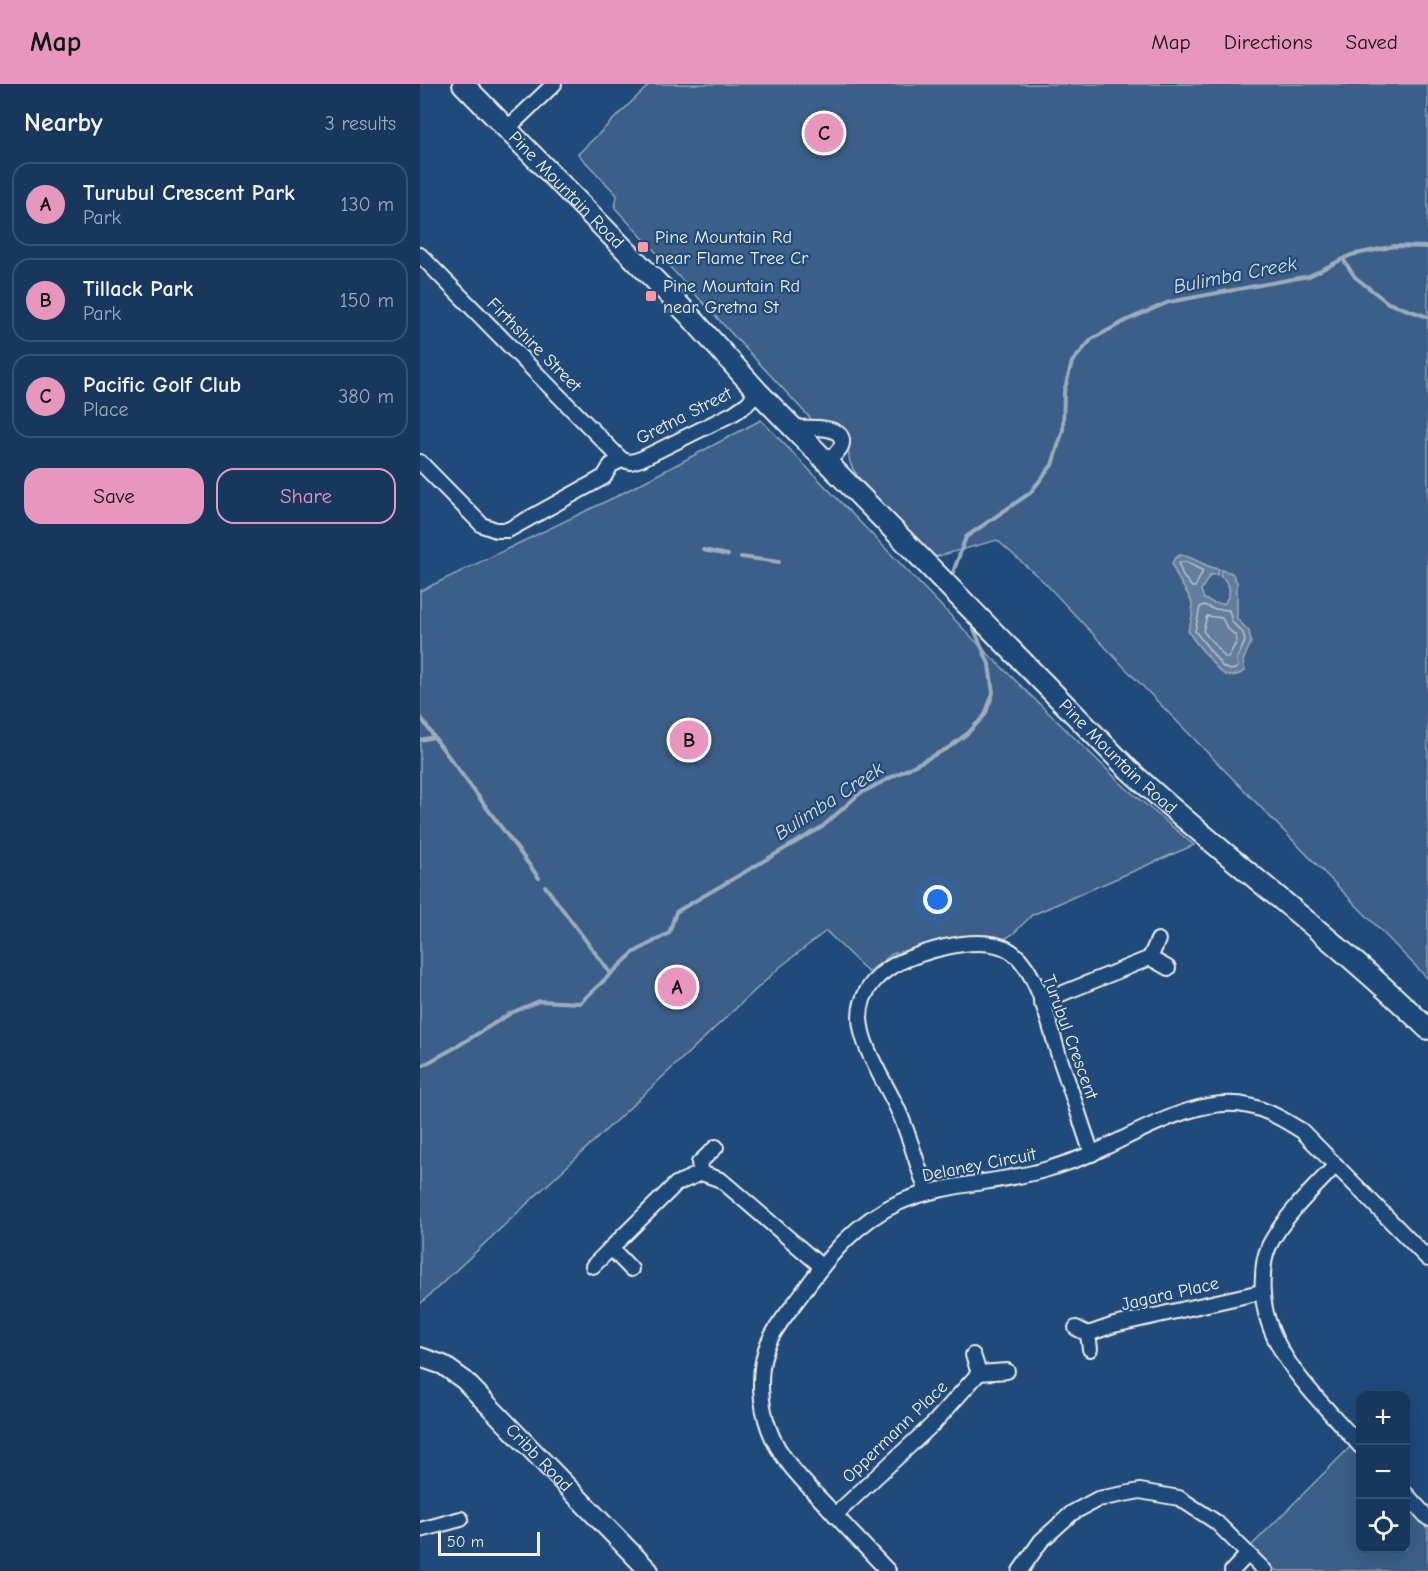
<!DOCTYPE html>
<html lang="en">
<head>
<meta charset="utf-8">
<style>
	:root { --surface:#17385c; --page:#203f62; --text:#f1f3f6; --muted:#9eacbb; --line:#365272; --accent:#e797bd }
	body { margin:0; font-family:"Comic Neue",sans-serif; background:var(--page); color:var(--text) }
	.controls { position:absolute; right:18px; bottom:18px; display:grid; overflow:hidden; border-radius:12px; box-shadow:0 6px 24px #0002 }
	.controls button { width:54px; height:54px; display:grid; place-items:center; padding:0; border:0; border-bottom:2px solid var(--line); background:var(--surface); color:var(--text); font:30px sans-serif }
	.scale { position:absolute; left:18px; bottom:15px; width:102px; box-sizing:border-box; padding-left:6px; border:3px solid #f4f1e8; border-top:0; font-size:16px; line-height:21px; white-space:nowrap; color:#f4f1e8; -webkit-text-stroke:4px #1f4a7a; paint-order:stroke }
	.you { position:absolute; left:518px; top:816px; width:21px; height:21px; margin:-15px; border:4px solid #fff; border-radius:50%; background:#1a73e8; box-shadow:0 0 0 9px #1a73e833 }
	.badge { display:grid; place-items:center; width:39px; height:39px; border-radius:50%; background:var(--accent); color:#111; font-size:20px; font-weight:700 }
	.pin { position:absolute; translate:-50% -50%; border:3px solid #fff; box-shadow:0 2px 6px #0006 }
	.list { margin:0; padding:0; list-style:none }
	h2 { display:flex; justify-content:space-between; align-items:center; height:78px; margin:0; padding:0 24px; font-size:26px }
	h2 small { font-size:20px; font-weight:400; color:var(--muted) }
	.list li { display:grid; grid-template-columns:39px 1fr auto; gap:18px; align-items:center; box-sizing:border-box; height:84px; margin:0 12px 12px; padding:0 12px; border:2px solid var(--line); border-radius:18px }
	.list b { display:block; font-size:22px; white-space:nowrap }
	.list p { margin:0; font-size:20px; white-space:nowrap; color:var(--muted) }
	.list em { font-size:20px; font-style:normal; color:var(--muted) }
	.actions { display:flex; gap:12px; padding:18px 24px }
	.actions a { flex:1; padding:14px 0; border:2px solid var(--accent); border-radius:18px; text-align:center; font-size:21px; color:var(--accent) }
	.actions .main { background:var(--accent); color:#111 }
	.icon { flex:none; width:33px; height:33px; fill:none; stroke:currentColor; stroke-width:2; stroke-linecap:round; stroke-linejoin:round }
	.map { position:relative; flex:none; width:1008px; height:1487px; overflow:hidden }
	header { display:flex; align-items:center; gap:36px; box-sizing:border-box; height:84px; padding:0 30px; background:var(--accent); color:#111 }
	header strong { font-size:28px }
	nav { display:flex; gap:33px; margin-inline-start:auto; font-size:21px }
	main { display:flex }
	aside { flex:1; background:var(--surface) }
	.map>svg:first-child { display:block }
</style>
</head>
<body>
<header>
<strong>Map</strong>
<nav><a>Map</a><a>Directions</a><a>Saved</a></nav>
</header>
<main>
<aside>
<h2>Nearby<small>3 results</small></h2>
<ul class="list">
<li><span class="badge">A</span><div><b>Turubul Crescent Park</b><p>Park</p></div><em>130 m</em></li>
<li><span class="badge">B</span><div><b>Tillack Park</b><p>Park</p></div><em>150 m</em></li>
<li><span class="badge">C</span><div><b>Pacific Golf Club</b><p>Place</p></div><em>380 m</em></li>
</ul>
<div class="actions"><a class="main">Save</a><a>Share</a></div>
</aside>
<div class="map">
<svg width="1008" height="1487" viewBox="0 0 1008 1487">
	<rect width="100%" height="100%" fill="#1f4a7a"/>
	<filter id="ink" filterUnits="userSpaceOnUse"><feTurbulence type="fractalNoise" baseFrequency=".0167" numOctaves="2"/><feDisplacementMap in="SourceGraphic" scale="12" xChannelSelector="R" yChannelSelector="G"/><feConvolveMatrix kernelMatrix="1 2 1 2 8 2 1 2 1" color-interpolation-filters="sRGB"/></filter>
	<g filter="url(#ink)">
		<g fill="#3a5f88" stroke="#97a8b8" stroke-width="1.5">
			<path d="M230 0H1008V895L704 583 624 498 577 456 515 473C490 447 451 414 433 385 423 369 435 357 426 346 418 337 403 339 392 336L195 124 197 111 158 70Z"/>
			<path d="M341 336 563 565 706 704 774 761 612 831 593 850 583 856 569 852 551 851 472 870 448 888 406 847 360 883 0 1220V507L195 413Z"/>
			<path d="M930 1363 940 1373V1464H986V1421L1008 1445V1487H856L831 1462Z"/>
		</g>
		<path fill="#627e9d" stroke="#9cacbb" stroke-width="1.5" d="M760 471C774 472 785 484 799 485L797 491H790L781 506 784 515 794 519 804 520C812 509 811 499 800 492L801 486 812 489 817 498V535L829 547 831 558 823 577 825 587C804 600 798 585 786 570 779 563 773 555 768 547 782 510 760 510 752 479L755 474Z"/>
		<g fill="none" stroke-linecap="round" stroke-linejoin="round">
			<g stroke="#bac3ca" stroke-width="1.5">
				<path d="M760 478H766L783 487 775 503H772L763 492 759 481Z"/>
				<path d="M784 521 793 525 809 526 812 538 823 549 825 557 817 575 818 583 816 585 810 586 803 583 775 547 780 523Z"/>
				<path d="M787 532 802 534 807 544 816 552 817 557 808 574 805 573 783 547Z"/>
			</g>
			<g stroke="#9cacbb" stroke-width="4">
				<path d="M923 175 935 193 968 219 1008 233"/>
				<path d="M283 466 308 471"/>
				<path d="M321 473 359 478"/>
				<path d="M531 494 546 453 610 409 632 381 643 346 644 308 652 278 672 255 707 236 749 218 889 192 931 171 975 162 1008 163"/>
				<path d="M0 632 14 653 119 794"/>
				<path d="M0 656 14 653"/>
				<path d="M125 802 191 890"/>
				<path d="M0 983 36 963 91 929 119 917 160 919 213 869 249 849 256 828 402 743 439 710 528 664 548 649 565 631 573 609 569 580 550 536"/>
			</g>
			<defs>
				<g id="minor">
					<path d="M87 45 134 0"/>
					<path d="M0 171 202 376"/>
					<path d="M373 344C384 344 424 340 422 359 421 366 412 373 407 379"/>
					<path d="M0 378 62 441 76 446H88L184 393 191 381 202 376 211 378 221 375 314 329 327 320 338 308"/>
					<path d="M738 856 730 874 748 884"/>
					<path d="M621 918 730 874"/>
					<path d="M916 1081C892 1106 865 1131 849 1162 845 1171 843 1184 843 1193 837 1263 899 1314 940 1362"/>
					<path d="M281 1089 279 1079 296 1063"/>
					<path d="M507 1108C497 1081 490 1052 478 1026 466 999 441 964 440 934 440 905 461 885 487 875 515 864 567 849 592 868 619 888 630 945 640 975 651 1006 661 1038 672 1070"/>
					<path d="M191 1164 256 1100 281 1089 301 1096 402 1183"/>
					<path d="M173 1182 191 1164 211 1185"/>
					<path d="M656 1244 668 1250 670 1265"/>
					<path d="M668 1250 694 1241 841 1208"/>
					<path d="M553 1271 559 1289 587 1287"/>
					<path d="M986 1410 1008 1434"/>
					<path d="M415 1431 514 1339 559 1289"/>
					<path d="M0 1446 41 1435"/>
					<path d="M468 1487C447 1465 426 1443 406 1421 385 1399 359 1374 349 1345 340 1320 338 1291 346 1265 352 1246 372 1224 383 1208 409 1172 436 1138 478 1119 525 1098 579 1100 628 1085 644 1080 660 1075 675 1068 718 1049 780 1010 829 1022 848 1026 866 1037 882 1047L1008 1175"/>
					<path d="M600 1487 621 1457 652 1429 678 1415 720 1407 759 1414 796 1438 845 1487"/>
					<path d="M812 1487 828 1470"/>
				</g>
				<g id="tertiary">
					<path id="s1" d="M0 1273 23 1281 44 1296 229 1487"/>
				</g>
				<g id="secondary">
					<path id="s2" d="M43 0 268 230 338 308 708 685C806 775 913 852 1008 945"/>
				</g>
			</defs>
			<use href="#minor" stroke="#f4f1e8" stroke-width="18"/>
			<use href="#tertiary" stroke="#f4f1e8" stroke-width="22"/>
			<use href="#secondary" stroke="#f4f1e8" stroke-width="24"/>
			<use href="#minor" stroke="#1f4a7a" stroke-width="14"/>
			<use href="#tertiary" stroke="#1f4a7a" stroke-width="18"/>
			<use href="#secondary" stroke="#1f4a7a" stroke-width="20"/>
		</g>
	</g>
	<g fill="#ff9aa2" stroke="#1f4a7a" stroke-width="2">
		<rect x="217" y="157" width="12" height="12" rx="3"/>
		<rect x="225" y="206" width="12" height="12" rx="3"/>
	</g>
	<g text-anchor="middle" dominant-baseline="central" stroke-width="4.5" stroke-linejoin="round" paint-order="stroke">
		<g font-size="18" fill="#f4f1e8" stroke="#1f4a7a">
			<text stroke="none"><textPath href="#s2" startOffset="148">Pine Mountain Road</textPath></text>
			<text transform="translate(114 261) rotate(45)">Firthshire Street</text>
			<text transform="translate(264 332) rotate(-27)">Gretna Street</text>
			<text stroke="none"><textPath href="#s2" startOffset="939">Pine Mountain Road</textPath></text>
			<text transform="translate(650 953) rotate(70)">Turubul Crescent</text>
			<text transform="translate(559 1081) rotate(-11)">Delaney Circuit</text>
			<text transform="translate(750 1210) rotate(-13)">Jagara Place</text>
			<text transform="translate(475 1348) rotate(-44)">Oppermann Place</text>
			<text stroke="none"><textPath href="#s1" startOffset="158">Cribb Road</textPath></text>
		</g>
		<g font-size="18" fill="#f4f1e8" stroke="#1f4a7a" text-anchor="start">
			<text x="235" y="153">Pine Mountain Rd<tspan x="235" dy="21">near Flame Tree Cr</tspan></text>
			<text x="243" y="202">Pine Mountain Rd<tspan x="243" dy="21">near Gretna St</tspan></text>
		</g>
		<g font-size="20" font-style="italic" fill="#dee0dd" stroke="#1f4a7a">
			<text transform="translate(815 191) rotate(-11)">Bulimba Creek</text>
			<text transform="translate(409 717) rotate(-33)">Bulimba Creek</text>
		</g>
	</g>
</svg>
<div class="controls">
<button>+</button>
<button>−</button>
<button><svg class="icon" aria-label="locate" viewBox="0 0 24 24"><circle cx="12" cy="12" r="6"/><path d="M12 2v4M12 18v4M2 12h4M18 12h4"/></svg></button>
</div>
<div class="scale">50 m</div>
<div class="you"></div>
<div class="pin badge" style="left:257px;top:903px">A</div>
<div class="pin badge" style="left:269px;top:656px">B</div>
<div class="pin badge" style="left:404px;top:49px">C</div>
</div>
</main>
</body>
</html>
